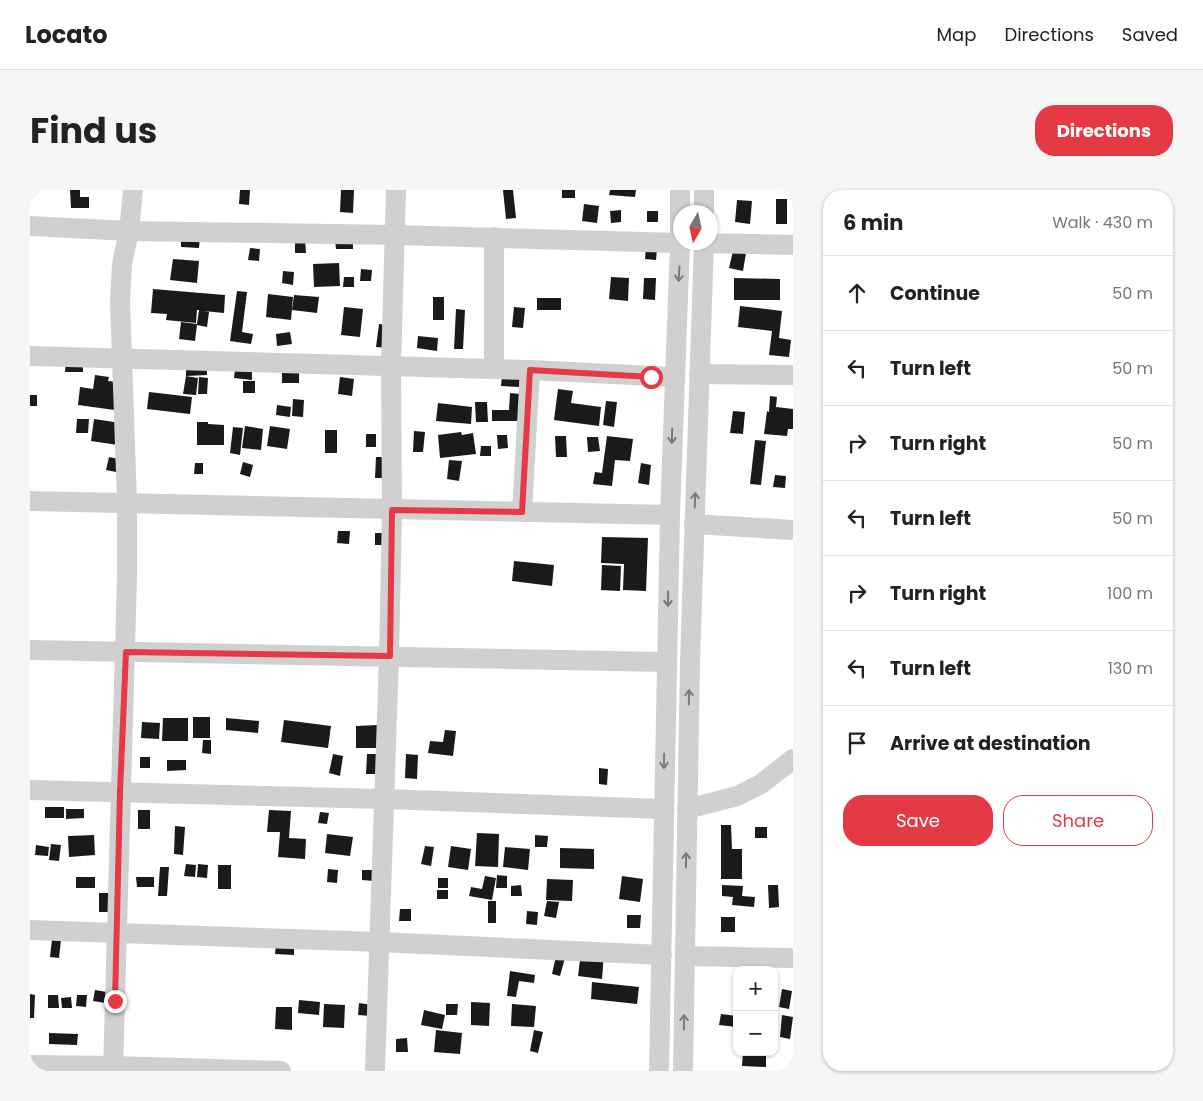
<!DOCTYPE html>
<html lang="en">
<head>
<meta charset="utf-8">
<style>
	:root { --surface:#fff; --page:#f6f6f6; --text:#222; --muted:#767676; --line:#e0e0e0; --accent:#e63946 }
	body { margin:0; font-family:Poppins,sans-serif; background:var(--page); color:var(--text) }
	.controls { position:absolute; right:15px; bottom:15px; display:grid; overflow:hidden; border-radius:10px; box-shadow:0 1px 4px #0004 }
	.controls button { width:45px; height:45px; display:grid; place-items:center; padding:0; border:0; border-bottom:1px solid var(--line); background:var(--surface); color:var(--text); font:25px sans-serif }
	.compass { position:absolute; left:643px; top:15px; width:45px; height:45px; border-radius:50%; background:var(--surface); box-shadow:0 1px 4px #0004; rotate:189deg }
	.stop { position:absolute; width:15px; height:15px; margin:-11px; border:4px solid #e63946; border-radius:50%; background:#fff }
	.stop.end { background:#e63946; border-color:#fff; box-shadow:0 1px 5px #0008 }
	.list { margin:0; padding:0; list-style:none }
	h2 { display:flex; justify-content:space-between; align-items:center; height:65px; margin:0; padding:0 20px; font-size:21px }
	h2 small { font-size:16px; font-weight:400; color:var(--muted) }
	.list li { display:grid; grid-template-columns:32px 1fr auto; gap:15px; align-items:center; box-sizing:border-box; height:75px; padding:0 20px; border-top:1px solid var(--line) }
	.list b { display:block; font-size:19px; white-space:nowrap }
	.list em { font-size:16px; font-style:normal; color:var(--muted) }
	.actions { display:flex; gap:10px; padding:15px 20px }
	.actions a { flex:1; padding:11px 0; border:1px solid var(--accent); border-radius:20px; text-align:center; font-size:18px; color:var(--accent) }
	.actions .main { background:var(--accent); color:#fff }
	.icon { flex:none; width:28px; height:28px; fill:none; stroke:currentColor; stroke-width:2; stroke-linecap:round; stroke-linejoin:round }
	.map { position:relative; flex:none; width:763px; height:881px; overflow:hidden; border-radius:20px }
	header { display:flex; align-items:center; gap:30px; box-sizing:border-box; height:70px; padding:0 25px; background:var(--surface); border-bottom:1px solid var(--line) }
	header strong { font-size:24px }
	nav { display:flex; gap:28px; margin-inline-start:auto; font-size:18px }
	.intro { display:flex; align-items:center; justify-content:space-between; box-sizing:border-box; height:120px; padding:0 30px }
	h1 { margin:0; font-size:35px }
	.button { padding:12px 22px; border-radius:20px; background:var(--accent); color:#fff; font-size:18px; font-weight:700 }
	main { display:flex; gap:30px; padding:0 30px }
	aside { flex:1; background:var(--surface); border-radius:20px; box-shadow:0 1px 4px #0004 }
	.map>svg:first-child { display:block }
</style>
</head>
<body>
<header>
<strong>Locato</strong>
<nav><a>Map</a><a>Directions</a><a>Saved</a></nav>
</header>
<div class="intro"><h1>Find us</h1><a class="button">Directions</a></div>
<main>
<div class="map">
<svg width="763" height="881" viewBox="0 0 763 881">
	<rect width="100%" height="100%" fill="#fff"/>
	<g fill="#1a1a1a">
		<path d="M40 0H50V7H59V18H41Z"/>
		<path d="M210 0H220L219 15 209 14Z"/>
		<path d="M311 0H324L323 23 310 22Z"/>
		<path d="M473 0H483L486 28 476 29Z"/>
		<rect x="532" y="0" width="13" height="8"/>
		<path d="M580 0H606L605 7 579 5Z"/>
		<rect x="746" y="9" width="11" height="25"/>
		<path d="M707 10 722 11 720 34 705 32Z"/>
		<path d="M554 14 569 16 567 33 552 31Z"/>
		<path d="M591 20V32L581 33 580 21Z"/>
		<rect x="617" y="21" width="11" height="11"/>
		<path d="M151 45 170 47 169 58 151 57Z"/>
		<path d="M265 49H275L276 63H265Z"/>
		<path d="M305 50H323V59H306Z"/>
		<path d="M220 58 230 59 229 71 218 70Z"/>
		<path d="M616 58 627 59 626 70 615 69Z"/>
		<path d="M703 61 716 63 713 81 699 78Z"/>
		<path d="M143 69 169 71 167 93 140 90Z"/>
		<path d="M309 73 310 96 284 97 283 74Z"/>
		<path d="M331 79 342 80 341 91H330Z"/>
		<path d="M253 81 264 82 263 95 252 93Z"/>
		<path d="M314 87H324V97H313Z"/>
		<path d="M581 87 599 88 598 111 579 109Z"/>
		<path d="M614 88H626L625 110 613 109Z"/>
		<path d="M704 88 750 89V110H704Z"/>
		<path d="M123 99 195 105 194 123 173 121 179 122 177 137 167 135 165 151 149 149 151 132 167 134 169 120H167L166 133 136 130 137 124 121 123Z"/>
		<path d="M207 101 217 102 212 142 223 144 221 154 200 151Z"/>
		<path d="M238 104 263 107 261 130 236 127Z"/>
		<path d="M264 105 289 107 287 123 262 120Z"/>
		<rect x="403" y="107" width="11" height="23"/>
		<rect x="507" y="108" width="24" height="12"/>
		<path d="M710 116 752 121 749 148 761 150 759 167 739 165 742 141 708 137Z"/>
		<path d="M314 117 333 119 330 147 311 145Z"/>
		<path d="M484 117 495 118 493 138 482 137Z"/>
		<path d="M426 119 435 120 433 159H424Z"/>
		<path d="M349 134 361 135 358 158 346 157Z"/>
		<path d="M260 142 262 154 247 156 246 144Z"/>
		<path d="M388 146 408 148 407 161 387 158Z"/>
		<path d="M36 171 53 172V182H35Z"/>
		<path d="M156 177H177V185L156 186Z"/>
		<path d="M205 179 222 180V190L204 188Z"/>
		<rect x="252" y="182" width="17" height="11"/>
		<path d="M65 185 79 187 78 191 95 193 92 221 48 215 50 197 63 199Z"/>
		<path d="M472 185 490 187 489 197 471 196Z"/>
		<path d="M156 186 168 188 166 205 153 204Z"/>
		<path d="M169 187 178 188 177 204H168Z"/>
		<path d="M310 187 324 189 322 206 308 204Z"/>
		<rect x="213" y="191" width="12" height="12"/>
		<path d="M528 199 543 201 541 213 571 217 569 236 524 230Z"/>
		<path d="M119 202 162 207 160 224 117 219Z"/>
		<path d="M480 203 490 204V231H462V220H479Z"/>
		<rect x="0" y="205" width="7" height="11"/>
		<path d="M740 206 747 207 746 217 763 219V239H758L757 246 734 244 737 221 739 222Z"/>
		<path d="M263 209 274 210 273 227 262 226Z"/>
		<path d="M576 211 587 212 584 237 573 235Z"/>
		<path d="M445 212H457L458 232H446Z"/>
		<path d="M408 213 442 217 441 234 406 231Z"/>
		<path d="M247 215 261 217 260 227 246 225Z"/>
		<path d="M703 221 715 222 713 244 700 243Z"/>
		<path d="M47 229H59L58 243H46Z"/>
		<path d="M64 229 91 233 88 255 61 251Z"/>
		<path d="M167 232H178V234L194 235V255H167Z"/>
		<path d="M215 236 233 239 231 260 212 258Z"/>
		<path d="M240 236 260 239 257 259 237 256Z"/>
		<path d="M203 237 213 238 210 265 200 263Z"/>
		<rect x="295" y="240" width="12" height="23"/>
		<path d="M384 241 395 242 393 262H383Z"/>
		<path d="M431 242 432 245 443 243 446 264 410 268 408 245Z"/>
		<rect x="336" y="244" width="10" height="13"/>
		<path d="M467 245H477L478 258 468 259Z"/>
		<path d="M525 246H536L537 267H526Z"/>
		<path d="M577 246 603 249 600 271 585 270 582 296 563 294 565 282 572 283Z"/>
		<path d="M557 247H568L570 261 558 262Z"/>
		<path d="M725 250 736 251 731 295 720 294Z"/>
		<path d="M451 256H461V266H450Z"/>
		<path d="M79 267 89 269 86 282 76 280Z"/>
		<path d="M346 267H357L356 288H345Z"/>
		<path d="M419 270 432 271 429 291 417 289Z"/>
		<path d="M213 272 223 275 220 287 210 284Z"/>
		<path d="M165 273H173V284H164Z"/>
		<path d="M611 273 621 275 619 295 608 293Z"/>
		<path d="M745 285 756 286 755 298 743 297Z"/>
		<path d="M308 341H320L319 354 307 353Z"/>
		<rect x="345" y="343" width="15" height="12"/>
		<path d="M572 347 618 348 616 401 593 400 594 374 571 373Z"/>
		<path d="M484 371 524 375 522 396 482 391Z"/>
		<path d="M572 375 591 376 590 401 571 400Z"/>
		<rect x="163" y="527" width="17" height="21"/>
		<path d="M133 528H158V551H132Z"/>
		<path d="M196 528 229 531 228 543 196 540Z"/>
		<path d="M254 530 301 536 298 558 251 552Z"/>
		<path d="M112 532 130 533 129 549 111 548Z"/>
		<path d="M348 535V558H326V536Z"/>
		<path d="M415 540 426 541 423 566 398 563 400 551 413 552Z"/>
		<path d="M173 550H181V564L172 563Z"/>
		<path d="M303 564 313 566 310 586 299 583Z"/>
		<path d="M337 564H348V584H336Z"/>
		<path d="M376 564 388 565 387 589 375 588Z"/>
		<rect x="110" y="567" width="10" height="11"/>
		<path d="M137 570H156V580L137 581Z"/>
		<path d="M569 578 578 579 577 595 569 594Z"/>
		<rect x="15" y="617" width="19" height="11"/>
		<path d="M36 619H54V628L36 629Z"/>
		<rect x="108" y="620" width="12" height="19"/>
		<path d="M239 620 261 621 259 648 276 649 275 669 248 667 250 642H237Z"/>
		<path d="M290 622 299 623 297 634 288 633Z"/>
		<path d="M691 635H701L702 659H712V689H691Z"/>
		<path d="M145 636 155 637 153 665 144 664Z"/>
		<rect x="725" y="637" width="12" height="11"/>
		<path d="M447 643 469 644 468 677 445 676Z"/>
		<path d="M297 644 323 647 320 666 295 663Z"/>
		<path d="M64 645 65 665 39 667 38 646Z"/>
		<path d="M505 645 518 646 517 657H505Z"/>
		<path d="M21 654 31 655 29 671 19 670Z"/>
		<path d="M6 655 19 657 18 666 5 665Z"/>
		<path d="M395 656 404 657 401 676 391 674Z"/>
		<path d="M421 656 441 659 438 680 418 677Z"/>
		<path d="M475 657 500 659 498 680 473 677Z"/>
		<path d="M530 658 564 659V679L530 678Z"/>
		<path d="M156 674 166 675 165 687 154 686Z"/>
		<path d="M168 674 178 675 177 688 167 687Z"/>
		<rect x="188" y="675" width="13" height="24"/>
		<path d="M130 677H139L137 706H128Z"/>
		<path d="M298 679 308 680 307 693 297 692Z"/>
		<path d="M332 680H345L344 691 332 690Z"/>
		<path d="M467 685 477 686V698H466Z"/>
		<path d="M455 686 466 688 462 710 439 706 441 697 452 699Z"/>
		<path d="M592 686 613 689 610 712 589 709Z"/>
		<rect x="46" y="687" width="19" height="11"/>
		<path d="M106 687H124V697H107Z"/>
		<rect x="408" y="688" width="10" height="10"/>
		<path d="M517 689 543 690 542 711 516 710Z"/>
		<path d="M491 695 492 706H481V696Z"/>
		<path d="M692 695 713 696 712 706 725 707 724 717 702 715 703 707 692 706Z"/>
		<path d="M738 695H748L749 717 739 718Z"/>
		<rect x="407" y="700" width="11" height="9"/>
		<rect x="69" y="703" width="10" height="19"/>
		<rect x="458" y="711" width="8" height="22"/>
		<path d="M517 711 529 712 526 728 514 726Z"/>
		<path d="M370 719H381V731H369Z"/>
		<path d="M497 721 508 722 507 735 496 734Z"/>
		<path d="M597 725H611L610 738H597Z"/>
		<rect x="691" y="727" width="14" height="15"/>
		<path d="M22 749 31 750 29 768 20 767Z"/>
		<path d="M246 754 264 755V765L245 764Z"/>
		<path d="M551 762 574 764 572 789 548 786Z"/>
		<path d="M526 766 535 768 530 786 522 784Z"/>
		<path d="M480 781 505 785 504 793 489 791 486 807 477 806Z"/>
		<path d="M562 792 609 797 607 814 561 809Z"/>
		<path d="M752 799 762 801 759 819 749 817Z"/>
		<path d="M65 800 77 802 76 813 63 811Z"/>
		<path d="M0 804 5 805 4 828H0Z"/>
		<path d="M18 805H28L29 818H18Z"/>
		<path d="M47 805H57L56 817 46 816Z"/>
		<path d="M41 807 42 818H32L31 808Z"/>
		<path d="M269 810 290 812 289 825 268 823Z"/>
		<path d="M441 812 460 813 459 836 441 835Z"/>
		<path d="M329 813 342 815 341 826 328 825Z"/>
		<path d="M294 814 315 815 314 838 293 837Z"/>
		<path d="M416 814H428L427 825H416Z"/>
		<path d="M482 814 506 816 504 837 481 836Z"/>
		<path d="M246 817H262V840L245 839Z"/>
		<path d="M394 820 415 825 412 839 391 835Z"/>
		<path d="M691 824 707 826V837L689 835Z"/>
		<path d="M752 825 763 827 760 849 750 847Z"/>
		<path d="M406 840 432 843 430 864 404 862Z"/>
		<path d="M504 840 513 842 508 863 500 861Z"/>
		<path d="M19 843 48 844 47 855 19 854Z"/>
		<path d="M377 848 378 862H366V849Z"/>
		<path d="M713 862H736V877L712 876Z"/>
	</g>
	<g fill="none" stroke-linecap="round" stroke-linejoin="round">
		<g stroke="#d0d0d0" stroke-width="20">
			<path d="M674 22V0"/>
			<path d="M0 36 99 41 366 45 650 53"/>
			<path d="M464 47V179"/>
			<path d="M674 53 763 55"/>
			<path d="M0 166 500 180"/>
			<path d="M669 184 763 185"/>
			<path d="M0 311 640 325"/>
			<path d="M492 322 500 180 644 187"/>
			<path d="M664 334 763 340"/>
			<path d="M0 460 636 472"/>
			<path d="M0 600 355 609 633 619"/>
			<path d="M657 619 707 606 731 594 763 569"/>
			<path d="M0 740 350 752 632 765"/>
			<path d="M656 766 763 768"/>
			<path d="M0 875 83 876 251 881"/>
			<path d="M83 881 97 387V313L90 111 92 74 99 41 103 0"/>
			<path d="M345 881 359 466 362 320 361 176 366 0"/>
			<path d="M629 881 640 325 650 53V0"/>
			<path d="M653 881 660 472 674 52"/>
		</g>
	</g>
	<defs><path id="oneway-shaft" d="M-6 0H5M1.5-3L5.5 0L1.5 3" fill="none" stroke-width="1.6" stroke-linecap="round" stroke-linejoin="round" transform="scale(1.25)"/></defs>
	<g stroke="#7a7a7a">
		<use href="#oneway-shaft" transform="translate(649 84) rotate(93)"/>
		<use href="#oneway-shaft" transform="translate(642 246) rotate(92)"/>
		<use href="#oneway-shaft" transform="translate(665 310) rotate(-88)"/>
		<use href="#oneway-shaft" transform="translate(638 409) rotate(91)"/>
		<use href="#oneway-shaft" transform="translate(659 507) rotate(-89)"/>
		<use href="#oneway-shaft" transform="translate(634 571) rotate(91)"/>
		<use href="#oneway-shaft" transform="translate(656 670) rotate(-89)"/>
		<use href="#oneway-shaft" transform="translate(654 832) rotate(-89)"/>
	</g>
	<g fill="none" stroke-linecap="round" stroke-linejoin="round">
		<path stroke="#e63946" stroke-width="6" d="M85 811 90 602 96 462 360 466 362 320 492 322 500 180 621 187"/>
	</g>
</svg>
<div class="controls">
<button>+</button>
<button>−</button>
</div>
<svg class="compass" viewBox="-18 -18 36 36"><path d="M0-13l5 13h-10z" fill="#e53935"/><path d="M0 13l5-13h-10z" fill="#767676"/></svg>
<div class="stop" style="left:621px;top:187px"></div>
<div class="stop end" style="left:85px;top:811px"></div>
</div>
<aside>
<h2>6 min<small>Walk · 430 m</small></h2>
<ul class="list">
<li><svg class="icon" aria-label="ahead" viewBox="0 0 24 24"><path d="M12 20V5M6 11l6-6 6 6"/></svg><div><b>Continue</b></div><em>50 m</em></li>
<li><svg class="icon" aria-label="left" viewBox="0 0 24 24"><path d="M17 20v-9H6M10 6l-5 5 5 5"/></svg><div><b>Turn left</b></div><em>50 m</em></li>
<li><svg class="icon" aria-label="right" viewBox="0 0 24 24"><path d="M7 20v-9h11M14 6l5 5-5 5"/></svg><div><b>Turn right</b></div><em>50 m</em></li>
<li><svg class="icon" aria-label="left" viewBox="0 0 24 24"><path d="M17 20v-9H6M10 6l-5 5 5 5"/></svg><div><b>Turn left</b></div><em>50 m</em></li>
<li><svg class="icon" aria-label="right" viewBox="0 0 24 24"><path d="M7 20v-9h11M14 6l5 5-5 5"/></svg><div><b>Turn right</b></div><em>100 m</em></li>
<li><svg class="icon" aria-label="left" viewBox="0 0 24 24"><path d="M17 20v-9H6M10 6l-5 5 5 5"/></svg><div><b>Turn left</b></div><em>130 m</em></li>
<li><svg class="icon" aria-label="arrive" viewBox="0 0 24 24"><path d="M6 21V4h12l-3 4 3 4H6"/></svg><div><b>Arrive at destination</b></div></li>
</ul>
<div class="actions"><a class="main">Save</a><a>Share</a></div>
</aside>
</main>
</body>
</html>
